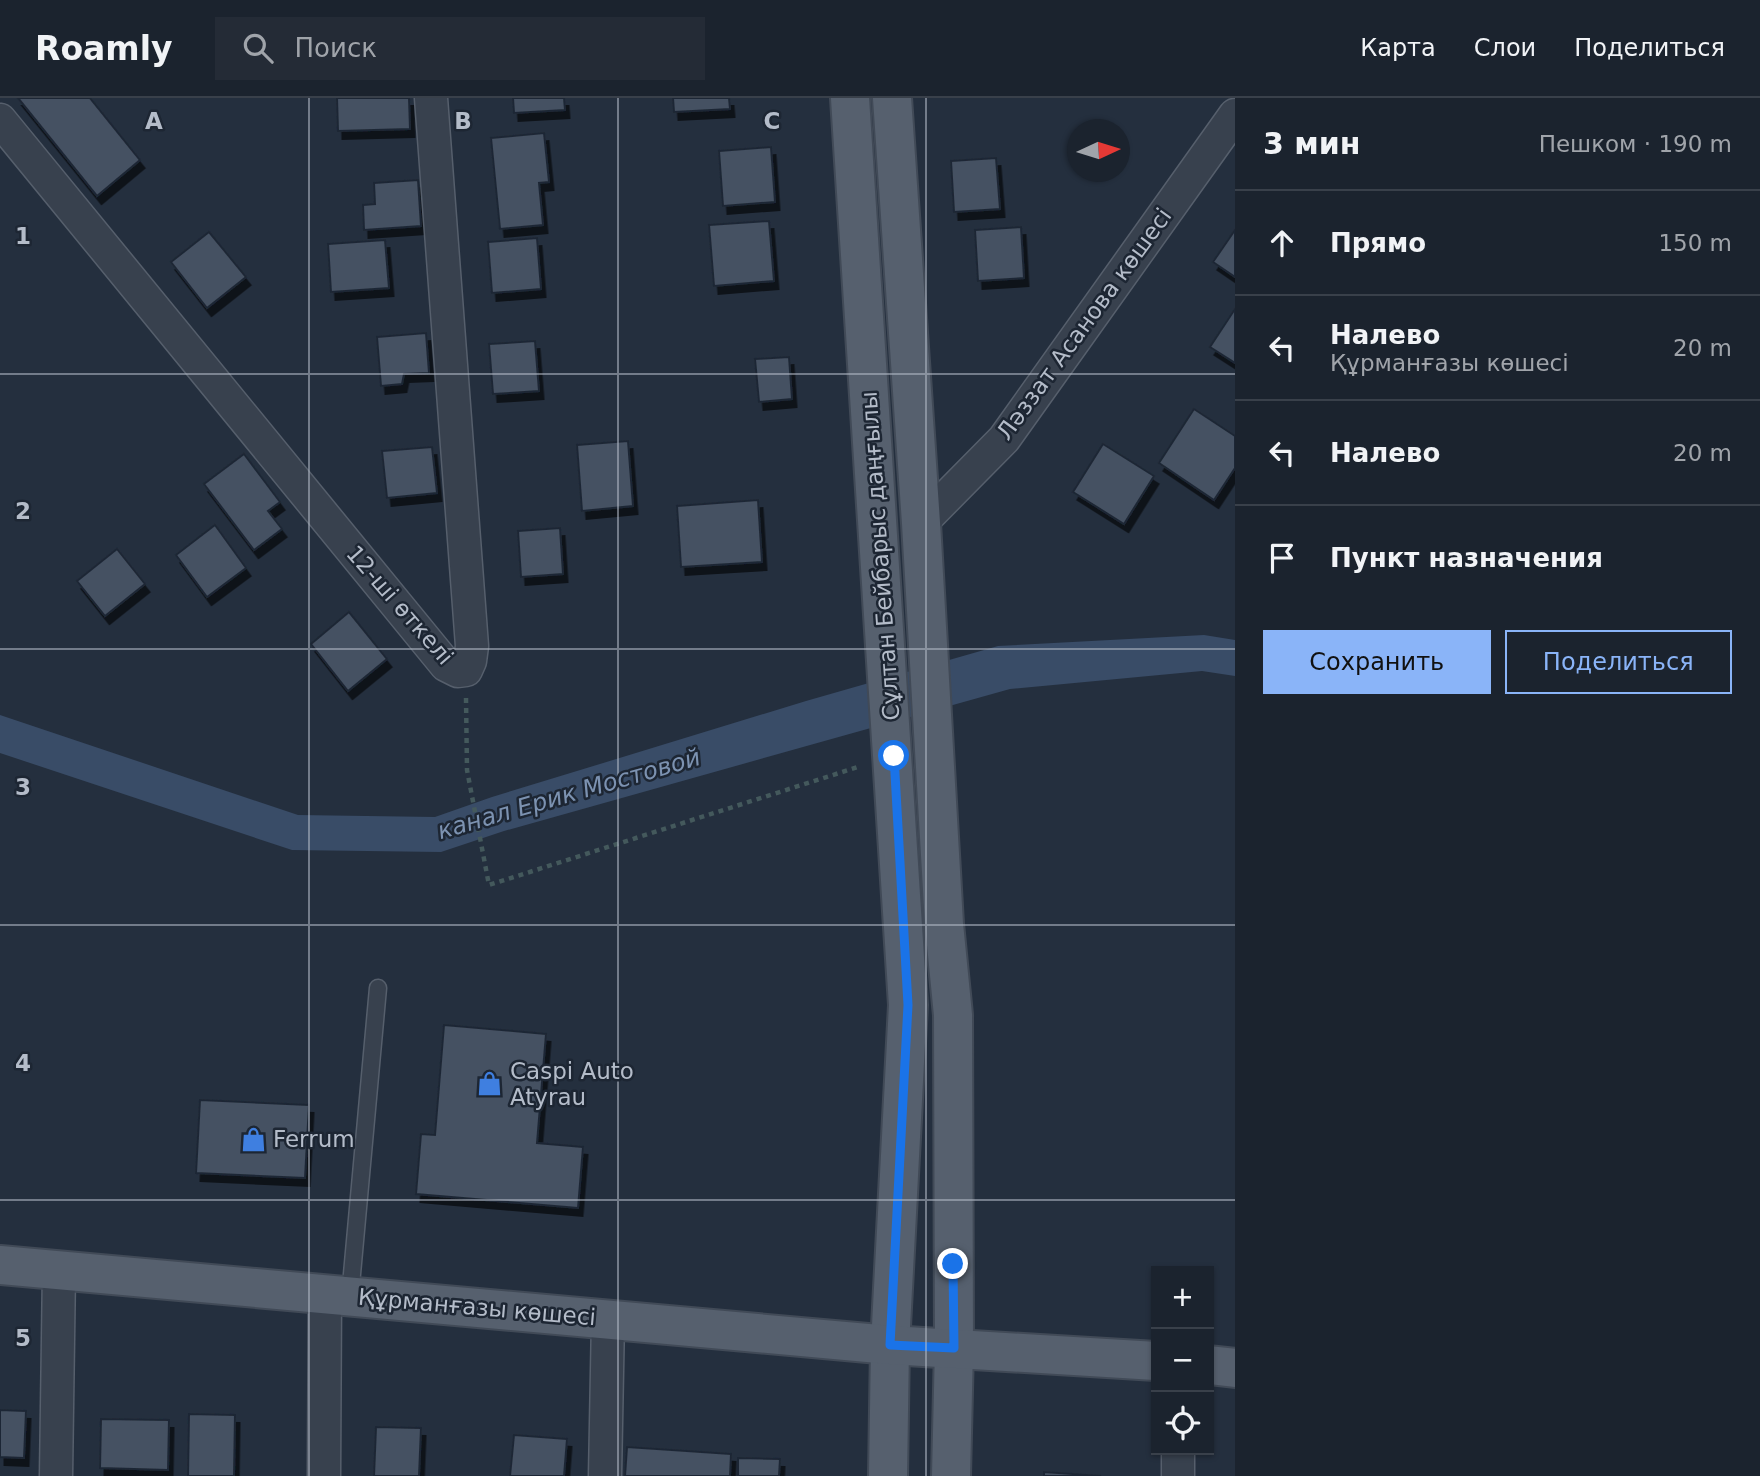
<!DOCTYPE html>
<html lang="ru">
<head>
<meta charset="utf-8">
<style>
	:root { --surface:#1b232e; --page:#242b36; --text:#f1f3f6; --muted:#a0a4aa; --line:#39404a; --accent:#8ab4f8 }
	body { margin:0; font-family:"DejaVu Sans",sans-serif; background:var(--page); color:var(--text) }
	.controls { position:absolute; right:21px; bottom:21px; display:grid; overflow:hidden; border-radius:0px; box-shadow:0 2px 5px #0004 }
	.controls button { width:63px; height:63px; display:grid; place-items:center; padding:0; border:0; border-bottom:2px solid var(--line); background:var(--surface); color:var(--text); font:35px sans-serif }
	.compass { position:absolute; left:1067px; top:21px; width:63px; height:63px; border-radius:50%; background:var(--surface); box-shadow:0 2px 5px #0004; rotate:86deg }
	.stop { position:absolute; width:21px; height:21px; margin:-16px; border:5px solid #1a73e8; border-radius:50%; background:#fff }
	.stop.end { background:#1a73e8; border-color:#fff; box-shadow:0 2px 7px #0008 }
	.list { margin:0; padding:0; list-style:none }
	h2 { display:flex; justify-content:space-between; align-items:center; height:91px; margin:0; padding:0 28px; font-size:30px }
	h2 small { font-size:23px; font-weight:400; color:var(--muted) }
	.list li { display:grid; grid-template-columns:46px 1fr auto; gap:21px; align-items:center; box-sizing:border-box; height:105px; padding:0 28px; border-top:2px solid var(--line) }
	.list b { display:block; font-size:26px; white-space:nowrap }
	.list p { margin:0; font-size:23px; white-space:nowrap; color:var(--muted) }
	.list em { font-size:23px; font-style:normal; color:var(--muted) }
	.actions { display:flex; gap:14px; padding:21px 28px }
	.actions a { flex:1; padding:16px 0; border:2px solid var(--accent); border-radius:0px; text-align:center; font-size:24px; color:var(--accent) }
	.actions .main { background:var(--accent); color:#111 }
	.icon { flex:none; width:38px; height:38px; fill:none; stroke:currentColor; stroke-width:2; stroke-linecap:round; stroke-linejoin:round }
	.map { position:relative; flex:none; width:1235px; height:1378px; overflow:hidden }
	header { display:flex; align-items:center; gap:42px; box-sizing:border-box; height:98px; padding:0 35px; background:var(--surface); border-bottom:2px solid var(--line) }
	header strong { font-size:33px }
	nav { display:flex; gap:38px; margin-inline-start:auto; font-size:24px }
	.search { width:490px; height:63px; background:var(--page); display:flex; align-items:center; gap:18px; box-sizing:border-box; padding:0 24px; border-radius:0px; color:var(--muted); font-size:26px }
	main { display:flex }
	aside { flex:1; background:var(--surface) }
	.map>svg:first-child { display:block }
</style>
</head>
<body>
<header>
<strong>Roamly</strong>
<div class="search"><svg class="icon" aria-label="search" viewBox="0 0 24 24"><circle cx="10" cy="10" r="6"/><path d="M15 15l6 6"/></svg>Поиск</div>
<nav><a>Карта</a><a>Слои</a><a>Поделиться</a></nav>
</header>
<main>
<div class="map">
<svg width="1235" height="1378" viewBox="0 0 1235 1378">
	<defs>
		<filter id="shadow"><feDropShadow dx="4.5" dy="8" stdDeviation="0" flood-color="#0009"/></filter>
	</defs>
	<rect width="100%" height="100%" fill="#242f3e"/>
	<path fill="#394c67" d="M1204 537 1235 542V578L1202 573 1010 591 504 733 441 754 292 752 0 655V617L298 717 435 719 492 699 806 603 998 548Z"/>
	<g fill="#455162" stroke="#1f2835" stroke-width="2" filter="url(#shadow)">
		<path d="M18 0H90L140 62 97 98Z"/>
		<path d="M337 0H409L410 31 338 33Z"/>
		<path d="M513 0H564L565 12 514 15Z"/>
		<path d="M673 0H729L730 11 674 14Z"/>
		<path d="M544 35 549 84 539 85 543 127 500 131 491 40Z"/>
		<path d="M771 49 775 104 723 108 719 53Z"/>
		<path d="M996 60 1000 111 954 114 951 63Z"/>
		<path d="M418 82 421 128 364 132 363 107 375 106 374 85Z"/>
		<path d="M769 123 774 183 714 188 709 127Z"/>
		<path d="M1021 129 1024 180 978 183 975 132Z"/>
		<path d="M1235 132V179L1213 164Z"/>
		<path d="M209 134 246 179 207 210 171 164Z"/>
		<path d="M537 140 541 191 492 195 488 144Z"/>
		<path d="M385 142 389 190 331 194 328 146Z"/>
		<path d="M1235 211V265L1210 249Z"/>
		<path d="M426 235 429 275 404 276 402 286 381 288 377 239Z"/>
		<path d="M535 243 539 293 493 296 489 246Z"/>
		<path d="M789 259 792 301 759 304 755 261Z"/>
		<path d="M1194 311 1235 338V370L1214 402 1159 365Z"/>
		<path d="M628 343 633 408 582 413 577 347Z"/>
		<path d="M1103 346 1154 378 1124 426 1073 394Z"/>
		<path d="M432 349 437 395 387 400 382 353Z"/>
		<path d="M244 356 280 404 268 413 282 431 254 452 204 386Z"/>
		<path d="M758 402 762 464 681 469 677 408Z"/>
		<path d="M215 427 246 470 207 499 176 457Z"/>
		<path d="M560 430 563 476 521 479 518 433Z"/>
		<path d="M117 451 145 486 105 518 77 483Z"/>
		<path d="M349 514 387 561 348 593 311 546Z"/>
		<path d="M444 927 546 936 537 1045 583 1049 578 1110 416 1096 421 1036 435 1037Z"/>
		<path d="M200 1002 309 1007 305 1080 196 1075Z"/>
		<path d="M0 1312 26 1313 24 1360 0 1359Z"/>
		<path d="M189 1316 235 1317 234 1378H188Z"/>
		<path d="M101 1321 169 1322 168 1372 100 1370Z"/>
		<path d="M376 1329 421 1330 419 1378H374Z"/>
		<path d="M514 1337 567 1341 564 1378H510Z"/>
		<path d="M627 1349 731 1356 730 1378H625Z"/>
		<path d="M738 1360 780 1361 779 1378H738Z"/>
		<path d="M1044 1374 1101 1378H1044Z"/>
	</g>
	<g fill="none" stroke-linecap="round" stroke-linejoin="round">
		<defs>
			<path id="lane" d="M350 1198 378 890"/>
			<g id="street">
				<path d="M0 22 446 567 458 573 466 572 470 563 472 548 431 0"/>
				<path d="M921 425 1004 341 1235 17"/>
				<path d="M56 1378 59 1172"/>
				<path d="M324 1378 325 1196"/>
				<path d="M605 1378 608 1221"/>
				<path d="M1178 1378V1352"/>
			</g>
			<g id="primary">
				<path d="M850 0 908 907 890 1247 888 1378"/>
				<path d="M892 0 921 425 944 826 953 917 954 1250 951 1378"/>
				<path d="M0 1167 890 1247 1156 1263"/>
				<path d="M1209 1267 1235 1270"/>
			</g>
		</defs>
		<use href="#lane" stroke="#565f6c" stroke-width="19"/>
		<use href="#street" stroke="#565f6c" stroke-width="35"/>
		<use href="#primary" stroke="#414a57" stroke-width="42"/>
		<path stroke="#44595c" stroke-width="4.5" stroke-dasharray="5 5" stroke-linecap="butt" d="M466 600 467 672 489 787 861 668"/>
		<use href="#lane" stroke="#38414e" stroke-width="16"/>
		<use href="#street" stroke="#38414e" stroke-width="32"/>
		<use href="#primary" stroke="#56606e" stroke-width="38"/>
	</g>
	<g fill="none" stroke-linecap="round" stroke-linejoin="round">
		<path stroke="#1a73e8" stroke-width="9" d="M894 658 908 907 890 1247 954 1250 953 1166"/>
	</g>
	<path fill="none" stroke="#b4bcc9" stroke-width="2" stroke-opacity="0.55" d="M309 0V1378M618 0V1378M926 0V1378M0 276H1235M0 551H1235M0 827H1235M0 1102H1235"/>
	<defs>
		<symbol id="shop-bare" viewBox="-9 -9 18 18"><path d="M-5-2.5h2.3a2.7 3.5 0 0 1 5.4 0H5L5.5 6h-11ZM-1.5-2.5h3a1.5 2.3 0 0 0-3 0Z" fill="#3f7fe0" stroke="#1d2633" stroke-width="2.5" paint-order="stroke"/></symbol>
	</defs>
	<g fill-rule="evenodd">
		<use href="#shop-bare" x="472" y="968" width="35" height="35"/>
		<use href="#shop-bare" x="236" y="1024" width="35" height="35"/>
	</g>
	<g text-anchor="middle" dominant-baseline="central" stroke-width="5" stroke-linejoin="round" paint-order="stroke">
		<g font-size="23" fill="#b4bcc9" stroke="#1d2633">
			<text transform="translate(1084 226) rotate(-54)">Ләззат Асанова көшесі</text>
			<text transform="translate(880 458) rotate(-94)">Сұлтан Бейбарыс даңғылы</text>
			<text transform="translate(400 507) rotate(49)">12-ші өткелі</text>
			<text transform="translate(477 1209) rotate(5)">Құрманғазы көшесі</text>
		</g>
		<g font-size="23" fill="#b4bcc9" stroke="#1d2633" text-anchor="start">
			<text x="510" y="973">Caspi Auto<tspan x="510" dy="26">Atyrau</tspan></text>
			<text x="273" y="1041">Ferrum</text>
		</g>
		<g font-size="24" font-style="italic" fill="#7c92b1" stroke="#1d2633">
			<text transform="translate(569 696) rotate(-16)">канал Ерик Мостовой</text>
		</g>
	</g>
	<g font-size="23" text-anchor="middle" font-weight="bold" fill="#b4bcc9" stroke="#1d2633" stroke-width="5" stroke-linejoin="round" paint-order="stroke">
		<text x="154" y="31">A</text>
		<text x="463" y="31">B</text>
		<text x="772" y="31">C</text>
		<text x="23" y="146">1</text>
		<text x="23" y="421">2</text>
		<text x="23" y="697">3</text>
		<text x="23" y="973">4</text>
		<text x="23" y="1248">5</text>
	</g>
</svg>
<div class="controls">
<button>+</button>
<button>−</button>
<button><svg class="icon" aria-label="locate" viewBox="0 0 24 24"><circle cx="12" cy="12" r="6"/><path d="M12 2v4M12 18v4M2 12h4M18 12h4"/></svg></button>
</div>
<svg class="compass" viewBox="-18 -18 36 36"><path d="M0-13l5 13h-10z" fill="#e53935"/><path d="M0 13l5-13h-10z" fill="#a0a4aa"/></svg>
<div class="stop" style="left:894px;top:658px"></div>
<div class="stop end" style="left:953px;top:1166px"></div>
</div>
<aside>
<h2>3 мин<small>Пешком · 190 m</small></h2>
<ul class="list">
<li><svg class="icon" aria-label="ahead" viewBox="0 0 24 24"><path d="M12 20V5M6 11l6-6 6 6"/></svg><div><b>Прямо</b></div><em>150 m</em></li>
<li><svg class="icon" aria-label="left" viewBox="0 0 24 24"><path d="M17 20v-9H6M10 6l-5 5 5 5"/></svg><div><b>Налево</b><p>Құрманғазы көшесі</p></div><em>20 m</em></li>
<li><svg class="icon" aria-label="left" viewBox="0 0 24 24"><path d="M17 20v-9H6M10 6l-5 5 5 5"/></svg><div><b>Налево</b></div><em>20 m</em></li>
<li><svg class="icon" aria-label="arrive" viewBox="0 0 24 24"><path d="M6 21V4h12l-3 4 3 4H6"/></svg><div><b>Пункт назначения</b></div></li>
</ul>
<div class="actions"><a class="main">Сохранить</a><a>Поделиться</a></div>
</aside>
</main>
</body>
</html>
